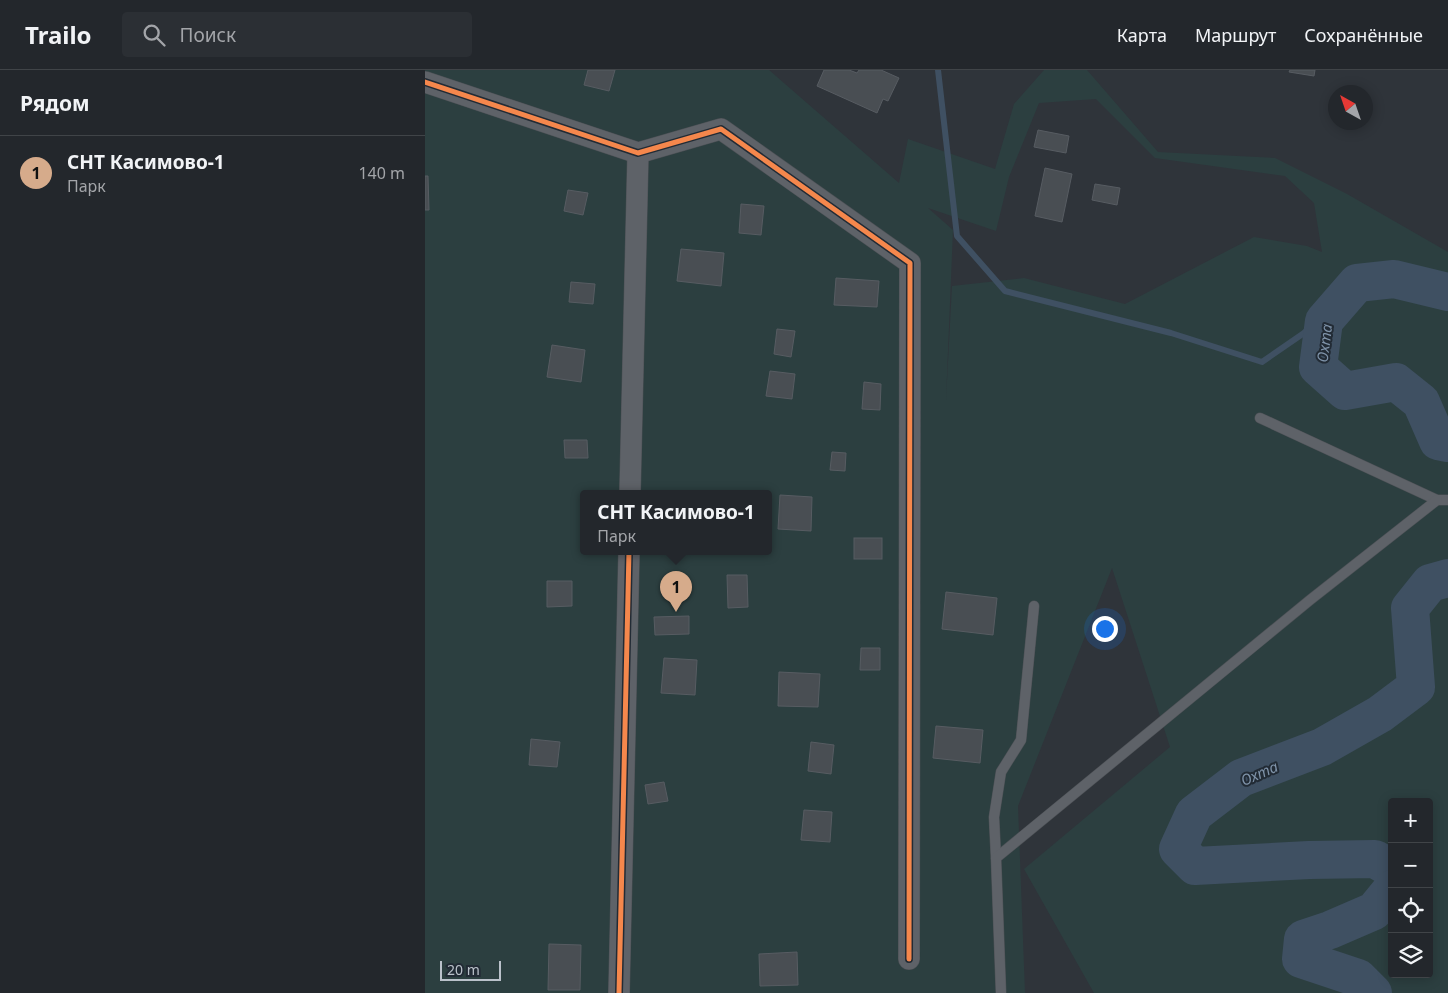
<!DOCTYPE html>
<html lang="ru">
<head>
<meta charset="utf-8">
<style>
	:root { --surface:#23272c; --page:#2b2f34; --text:#f1f3f6; --muted:#a3a5a9; --line:#404448; --accent:#d6ab8b }
	body { margin:0; font-family:"Noto Sans",sans-serif; background:var(--page); color:var(--text) }
	.controls { position:absolute; right:15px; bottom:15px; display:grid; overflow:hidden; border-radius:5px; box-shadow:0 2px 12px #0003 }
	.controls button { width:45px; height:45px; display:grid; place-items:center; padding:0; border:0; border-bottom:1px solid var(--line); background:var(--surface); color:var(--text); font:25px sans-serif }
	.compass { position:absolute; left:903px; top:15px; width:45px; height:45px; border-radius:50%; background:var(--surface); box-shadow:0 2px 12px #0003; rotate:320deg }
	.scale { position:absolute; left:15px; bottom:12px; width:61px; box-sizing:border-box; padding-left:5px; border:2px solid #bac1ca; border-top:0; font-size:14px; line-height:18px; white-space:nowrap; color:#bac1ca; -webkit-text-stroke:4px #222b35; paint-order:stroke }
	.you { position:absolute; left:679px; top:558px; width:18px; height:18px; margin:-12px; border:4px solid #fff; border-radius:50%; background:#1a73e8; box-shadow:0 0 0 8px #1a73e833 }
	.badge { display:grid; place-items:center; width:32px; height:32px; border-radius:50%; background:var(--accent); color:#111; font-size:16px; font-weight:700 }
	.pin { position:absolute; translate:-50% -41px; filter:drop-shadow(0 1px 2px #0008) }
	.pin::after { content:''; position:absolute; top:26px; width:18px; height:15px; background:inherit; clip-path:polygon(0 0,100% 0,50% 100%) }
	.popup { position:absolute; left:155px; top:420px; width:192px; height:65px; box-sizing:border-box; display:grid; place-content:center; border-radius:5px; background:var(--surface); filter:drop-shadow(0 1px 4px #0005); font-size:16px; white-space:nowrap; color:var(--muted) }
	.popup b { font-size:19px; color:var(--text) }
	.popup::after { content:''; position:absolute; left:50%; top:100%; margin-left:-10px; border:10px solid transparent; border-top-color:var(--surface) }
	.list { margin:0; padding:0; list-style:none }
	h2 { display:flex; justify-content:space-between; align-items:center; height:65px; margin:0; padding:0 20px; font-size:21px }
	h2 small { font-size:16px; font-weight:400; color:var(--muted) }
	.list li { display:grid; grid-template-columns:32px 1fr auto; gap:15px; align-items:center; box-sizing:border-box; height:75px; padding:0 20px; border-top:1px solid var(--line) }
	.list b { display:block; font-size:19px; white-space:nowrap }
	.list p { margin:0; font-size:16px; white-space:nowrap; color:var(--muted) }
	.list em { font-size:16px; font-style:normal; color:var(--muted) }
	.icon { flex:none; width:28px; height:28px; fill:none; stroke:currentColor; stroke-width:2; stroke-linecap:round; stroke-linejoin:round }
	.map { position:relative; flex:none; width:1023px; height:923px; overflow:hidden }
	header { display:flex; align-items:center; gap:30px; box-sizing:border-box; height:70px; padding:0 25px; background:var(--surface); border-bottom:1px solid var(--line) }
	header strong { font-size:24px }
	nav { display:flex; gap:28px; margin-inline-start:auto; font-size:18px }
	.search { width:350px; height:45px; background:var(--page); display:flex; align-items:center; gap:12px; box-sizing:border-box; padding:0 18px; border-radius:5px; color:var(--muted); font-size:19px }
	main { display:flex }
	aside { flex:1; background:var(--surface) }
	.map>svg:first-child { display:block }
</style>
</head>
<body>
<header>
<strong>Trailo</strong>
<div class="search"><svg class="icon" aria-label="search" viewBox="0 0 24 24"><circle cx="10" cy="10" r="6"/><path d="M15 15l6 6"/></svg>Поиск</div>
<nav><a>Карта</a><a>Маршрут</a><a>Сохранённые</a></nav>
</header>
<main>
<aside>
<h2>Рядом<small></small></h2>
<ul class="list">
<li><span class="badge">1</span><div><b>СНТ Касимово-1</b><p>Парк</p></div><em>140 m</em></li>
</ul>
</aside>
<div class="map">
<svg width="1023" height="923" viewBox="0 0 1023 923">
	<rect width="100%" height="100%" fill="#2f343a"/>
	<path fill="#2c3f40" fill-rule="evenodd" d="M0 0H344L474 113 483 69 570 99 589 34 619 0H662L733 82 850 88 922 124 1023 182V923H669L599 799 745 677 687 498 593 736 600 923H0ZM671 29 730 88 860 106 889 133 897 182 882 176 829 167 700 234 599 208 527 216 521 330 528 160 503 138 571 161 584 107 614 33ZM158 423H344V481H158ZM967 732H1004V904H967Z"/>
	<g fill="none" stroke-linecap="round" stroke-linejoin="round">
		<path stroke="#3f5062" stroke-width="6" d="M513 0 532 166 580 221 746 263 837 292 879 263 932 213"/>
		<g stroke="#3f5062" stroke-width="38">
			<path d="M1023 222 969 209 932 213 899 251 893 297 920 321 971 312 996 332 1013 371 1023 373"/>
			<path d="M967 799 950 789 884 790 770 796 753 779 769 744 816 708 897 677 955 644 991 617 985 538 1005 513 1023 508"/>
			<path d="M948 923 933 908 876 889 878 869 905 860 949 841 967 819"/>
		</g>
	</g>
	<g fill="#494e53" stroke="#575c62">
		<path d="M163 0H190L184 21 159 15Z"/>
		<path d="M399 0H424L432 3 434 0H456L474 8 463 31 458 29 452 43 392 16Z"/>
		<path d="M865 0H890L889 6 864 2Z"/>
		<path d="M613 60 644 66 641 83 609 77Z"/>
		<path d="M620 98 647 104 637 152 610 146Z"/>
		<path d="M0 106H3L4 140H0Z"/>
		<path d="M670 114 695 118 692 135 667 130Z"/>
		<path d="M143 120 163 123 158 145 139 141Z"/>
		<path d="M316 134 339 136 336 165 314 163Z"/>
		<path d="M256 179 299 183 296 216 252 211Z"/>
		<path d="M411 208 454 211 452 237 409 235Z"/>
		<path d="M146 212 170 214 168 234 144 232Z"/>
		<path d="M352 259 370 261 366 287 349 284Z"/>
		<path d="M127 275 160 280 156 312 122 307Z"/>
		<path d="M345 301 370 304 367 329 341 326Z"/>
		<path d="M439 312 456 314 455 340 437 339Z"/>
		<path d="M139 370H162L163 388H140Z"/>
		<path d="M407 382 421 383 420 401 405 400Z"/>
		<path d="M355 425 387 427 386 461 353 459Z"/>
		<rect x="429" y="468" width="28" height="21"/>
		<path d="M302 505H322L323 537 303 538Z"/>
		<path d="M122 511H147V536L122 537Z"/>
		<path d="M521 522 572 528 568 565 517 559Z"/>
		<path d="M264 546V564L230 565 229 547Z"/>
		<path d="M436 578H455V600H435Z"/>
		<path d="M239 588 272 590 270 625 236 623Z"/>
		<path d="M354 602 395 604 393 637 353 636Z"/>
		<path d="M511 656 558 660 555 693 508 688Z"/>
		<path d="M106 669 135 672 132 697 104 695Z"/>
		<path d="M386 672 409 675 406 704 383 701Z"/>
		<path d="M239 712 243 731 223 734 220 715Z"/>
		<path d="M379 740 407 742 405 772 376 770Z"/>
		<path d="M124 874 156 875 155 920H123Z"/>
		<path d="M372 882 373 915 335 916 334 884Z"/>
	</g>
	<g fill="none" stroke-linecap="round" stroke-linejoin="round">
		<defs>
			<g id="service">
				<path d="M835 348 1012 430H1023"/>
				<path d="M571 788 569 747 576 702 596 670 609 536"/>
				<path d="M576 923 571 788 885 530 1012 430"/>
			</g>
			<g id="minor">
				<path d="M0 12 213 83 296 59 485 193 484 889"/>
				<path d="M205 423 213 83"/>
				<path d="M194 923 204 481"/>
			</g>
		</defs>
		<use href="#service" stroke="#4c5055" stroke-width="11"/>
		<use href="#minor" stroke="#4c5055" stroke-width="22"/>
		<use href="#service" stroke="#5e6268" stroke-width="10"/>
		<use href="#minor" stroke="#5e6268" stroke-width="21"/>
		<defs>
			<g id="cycleway">
				<path d="M0 12 213 83 296 59 485 193 484 889"/>
				<path d="M194 923 204 481"/>
			</g>
		</defs>
		<use href="#cycleway" stroke="#222b35" stroke-width="8"/>
		<use href="#cycleway" stroke="#f5874c" stroke-width="5"/>
	</g>
	<g text-anchor="middle" dominant-baseline="central" stroke-width="4" stroke-linejoin="round" paint-order="stroke">
		<g font-size="15" font-style="italic" fill="#7f93a9" stroke="#222b35">
			<text transform="translate(899 273) rotate(-83)">Охта</text>
			<text transform="translate(834 703) rotate(-24)">Охта</text>
		</g>
	</g>
</svg>
<div class="controls">
<button>+</button>
<button>−</button>
<button><svg class="icon" aria-label="locate" viewBox="0 0 24 24"><circle cx="12" cy="12" r="6"/><path d="M12 2v4M12 18v4M2 12h4M18 12h4"/></svg></button>
<button><svg class="icon" aria-label="layers" viewBox="0 0 24 24"><path d="M12 4l9 5-9 5-9-5zM3 14l9 5 9-5"/></svg></button>
</div>
<svg class="compass" viewBox="-18 -18 36 36"><path d="M0-13l5 13h-10z" fill="#e53935"/><path d="M0 13l5-13h-10z" fill="#a3a5a9"/></svg>
<div class="scale">20 m</div>
<div class="you"></div>
<div class="pin badge" style="left:251px;top:542px">1</div>
<div class="popup"><b>СНТ Касимово-1</b>Парк</div>
</div>
</main>
</body>
</html>
